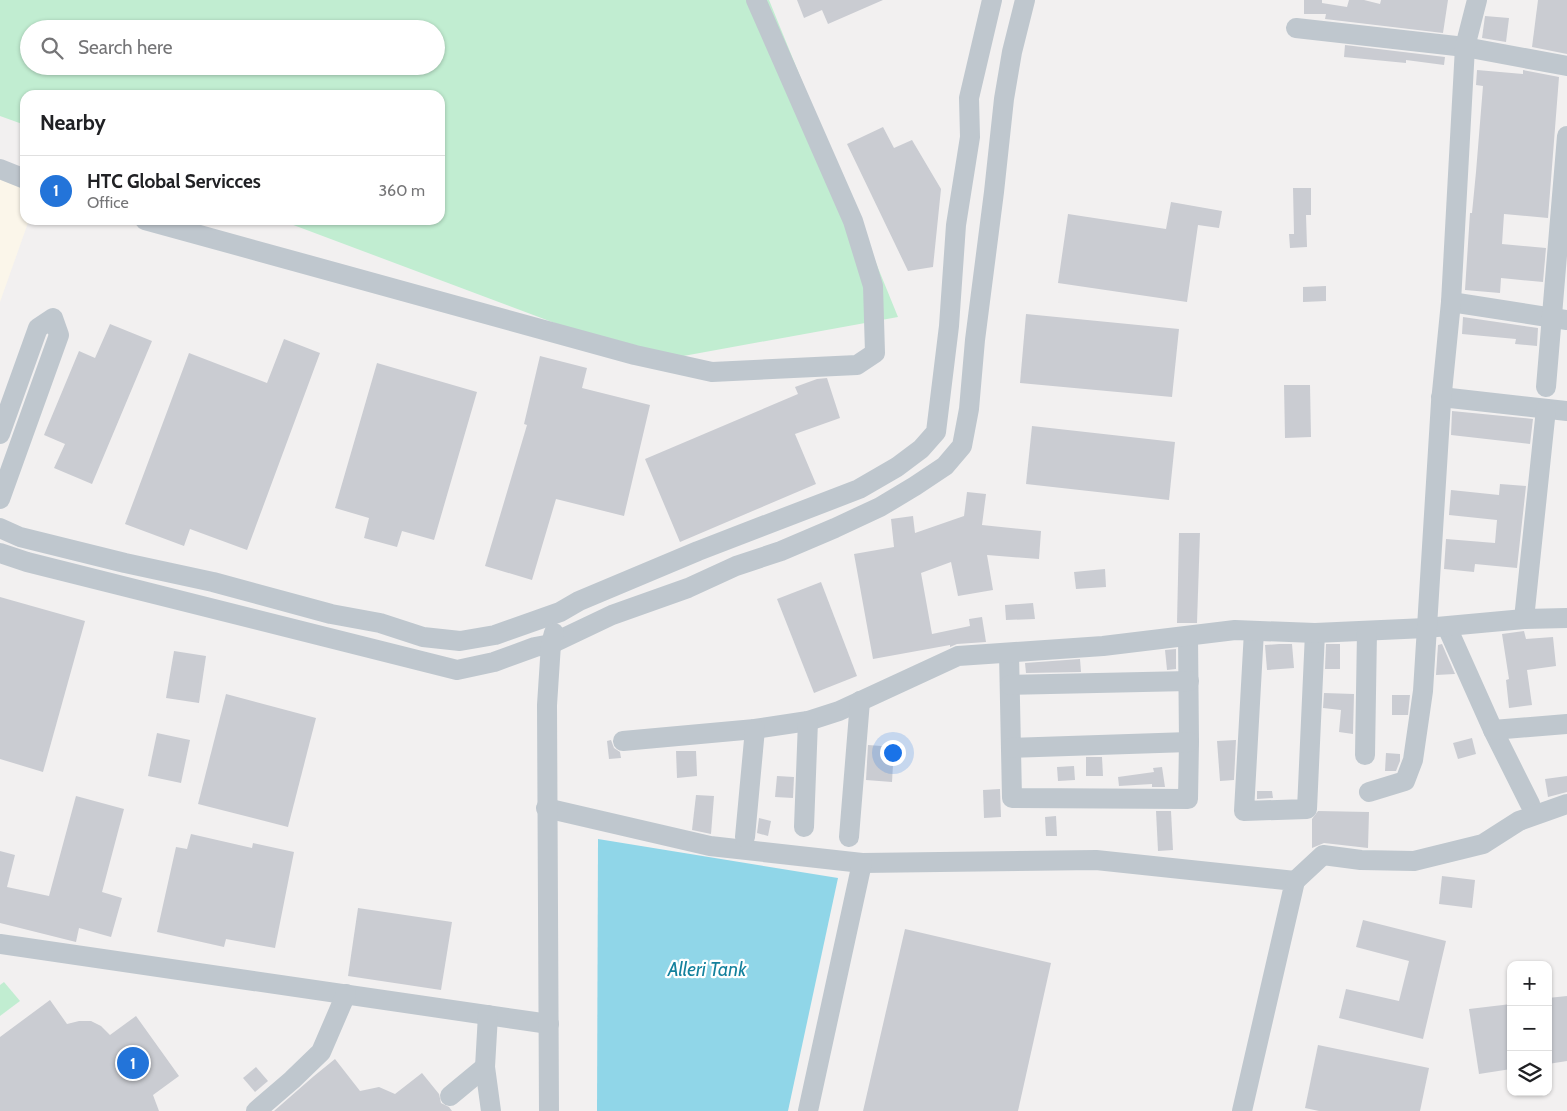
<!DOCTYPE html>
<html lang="en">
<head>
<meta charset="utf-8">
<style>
	:root { --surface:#fff; --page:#f6f6f6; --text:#202124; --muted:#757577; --line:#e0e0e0; --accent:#2374d9 }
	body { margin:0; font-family:Cabin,sans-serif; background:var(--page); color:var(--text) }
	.controls { position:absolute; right:15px; bottom:15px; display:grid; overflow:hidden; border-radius:10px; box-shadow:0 1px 4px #0004 }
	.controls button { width:45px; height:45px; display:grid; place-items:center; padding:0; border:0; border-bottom:1px solid var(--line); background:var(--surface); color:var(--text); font:25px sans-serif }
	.you { position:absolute; left:892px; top:752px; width:18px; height:18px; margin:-12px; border:4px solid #fff; border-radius:50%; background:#1a73e8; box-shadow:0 0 0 8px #1a73e833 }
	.badge { display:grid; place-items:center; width:32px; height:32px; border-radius:50%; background:var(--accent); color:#fff; font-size:16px; font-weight:700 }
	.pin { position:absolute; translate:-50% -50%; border:2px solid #fff; box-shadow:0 1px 5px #0006 }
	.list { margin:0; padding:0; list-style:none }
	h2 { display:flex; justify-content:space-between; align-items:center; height:65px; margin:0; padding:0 20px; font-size:21px }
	h2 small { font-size:16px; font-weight:400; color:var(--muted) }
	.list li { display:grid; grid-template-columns:32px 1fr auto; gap:15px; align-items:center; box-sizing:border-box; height:70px; padding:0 20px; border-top:1px solid var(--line) }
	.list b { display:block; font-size:19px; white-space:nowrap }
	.list p { margin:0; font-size:16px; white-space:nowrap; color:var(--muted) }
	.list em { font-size:16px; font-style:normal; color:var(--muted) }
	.icon { flex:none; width:28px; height:28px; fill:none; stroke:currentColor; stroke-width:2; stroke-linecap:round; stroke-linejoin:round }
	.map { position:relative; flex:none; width:1567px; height:1111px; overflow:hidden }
	.search { position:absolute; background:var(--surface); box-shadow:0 1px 4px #0004; left:20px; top:20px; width:425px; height:55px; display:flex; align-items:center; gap:12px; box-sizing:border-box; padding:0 18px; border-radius:28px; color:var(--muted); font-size:19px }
	.panel { position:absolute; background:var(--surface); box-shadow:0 1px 4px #0004; left:20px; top:90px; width:425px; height:135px; border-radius:15px }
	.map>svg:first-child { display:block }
</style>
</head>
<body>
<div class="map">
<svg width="1567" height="1111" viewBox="0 0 1567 1111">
	<rect width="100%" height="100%" fill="#f2f0f0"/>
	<path fill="#fbf6ea" d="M0 176 25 185V220H29L0 302Z"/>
	<g fill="#c1edd1" fill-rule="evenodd">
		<path d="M0 0H769L898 317 656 361 280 220H440V95H25V125L0 116ZM29 29H436V66H29Z"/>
		<path d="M4 982 20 1001 0 1016V985Z"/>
	</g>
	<path fill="#90d6e8" d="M598 839 838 878 788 1111H597Z"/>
	<g fill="#caccd2">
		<path d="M797 0H883L828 24 822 10 804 18Z"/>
		<path d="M1304 0H1322V3L1347 7 1349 0H1364L1380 4 1381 0H1448L1443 33 1325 19 1326 14H1304Z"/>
		<path d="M1538 0H1567V54L1532 47Z"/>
		<path d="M1485 16 1509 18 1506 42 1482 38Z"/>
		<path d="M1345 45 1445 57 1444 65 1406 60V63L1344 57Z"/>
		<path d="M1477 70 1523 74V70L1559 77 1548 218 1504 214 1502 244 1546 248 1543 282 1501 278 1500 293 1465 290 1470 213H1472L1476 172 1483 86 1476 85Z"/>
		<path d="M883 127 894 148 912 140 941 189 933 267 908 271 847 144Z"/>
		<path d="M1293 188H1311V215H1306L1307 247 1290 248 1289 234H1294Z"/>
		<path d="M1171 202 1222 211 1219 228 1198 225 1187 302 1058 283 1068 214 1166 229Z"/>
		<path d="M1326 286V301L1303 302V287Z"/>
		<path d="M1026 314 1179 329 1172 397 1020 383Z"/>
		<path d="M1463 317 1538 328 1537 346 1515 344 1516 339 1462 334Z"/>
		<path d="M110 324 152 341 92 484 54 468 65 444 44 435 79 351 95 358Z"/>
		<path d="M284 339 320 353 247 550 190 529 184 546 125 524 189 353 267 383Z"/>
		<path d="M540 356 587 368 582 388 650 405 624 516 556 499 532 580 485 566 527 425 524 424Z"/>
		<path d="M377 363 477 392 434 540 402 531 397 547 364 538 369 518 335 508Z"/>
		<path d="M827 378 840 418 795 434 816 484 680 542 645 459 798 394 795 387 817 379Z"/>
		<path d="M1284 385H1310L1311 437 1285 438Z"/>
		<path d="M1452 411 1533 419 1530 444 1451 435Z"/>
		<path d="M1032 426 1175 442 1169 500 1026 484Z"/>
		<path d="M1500 484 1526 486 1517 568 1475 564 1474 572 1444 569 1446 539 1495 543 1497 520 1449 515 1451 490 1499 495Z"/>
		<path d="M967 492 986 494 982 525 1041 531 1039 559 987 555 993 590 958 596 951 562 921 573 932 634 970 626 969 619 982 617 986 642 957 644 950 647V645L873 659 854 554 894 547 891 519 913 516 915 533 964 516Z"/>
		<path d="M1179 533H1200L1197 623H1177Z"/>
		<path d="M1105 569 1106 587 1076 589 1074 572Z"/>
		<path d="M821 582 857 676 814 693 777 599Z"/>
		<path d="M0 597 85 621 43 772 0 759Z"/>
		<path d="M1033 603 1035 619 1006 620 1005 605Z"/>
		<path d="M1524 631 1526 639 1553 637 1556 666 1527 670 1532 705 1509 708 1506 680 1509 679 1502 634Z"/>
		<path d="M1279 644H1292L1294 668 1267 670 1265 645Z"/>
		<path d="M1326 644H1340V669H1325Z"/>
		<path d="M1442 644 1455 674 1436 675 1438 645Z"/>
		<path d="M1176 649V669L1167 670 1165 650Z"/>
		<path d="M174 651 206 656 199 703 166 698Z"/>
		<path d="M1080 659 1081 672 1026 673 1025 663Z"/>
		<path d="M1324 693 1354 694 1353 734 1339 732 1341 710 1323 708Z"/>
		<path d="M226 694 316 718 288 827 198 804Z"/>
		<path d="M1392 695H1410L1408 715H1392Z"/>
		<path d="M157 733 190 740 181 783 148 776Z"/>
		<path d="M1472 738 1476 754 1458 759 1453 743Z"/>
		<path d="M611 740 614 748 620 752 621 758 609 759 607 741Z"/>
		<path d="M1236 740 1234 780 1220 781 1217 741Z"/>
		<path d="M868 745 894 747 892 782 866 780Z"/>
		<path d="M676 751H696L697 776 677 778Z"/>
		<path d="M1386 753 1400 754V761L1396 771H1385Z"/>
		<path d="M1086 757H1102L1103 776H1086Z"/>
		<path d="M1074 766 1075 780 1058 781 1057 767Z"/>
		<path d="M1162 767 1165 787H1152V784L1119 786 1118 777 1154 772 1153 768Z"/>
		<path d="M777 776 794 777 793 798 775 797Z"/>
		<path d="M1567 776V792L1548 797 1545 779Z"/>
		<path d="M1000 789 1001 817 984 818 983 790Z"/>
		<path d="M1257 791H1272L1273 798 1257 799Z"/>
		<path d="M696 795 714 796 711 834 692 830Z"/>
		<path d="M76 796 124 809 102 892 122 898 111 937 79 928 76 942 0 923V851L15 855 7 887 49 896Z"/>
		<path d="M1156 811H1171L1173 850 1158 851Z"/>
		<path d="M1318 811 1369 812 1368 848 1324 843 1312 848V819Z"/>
		<path d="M1056 816 1057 836H1046L1045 817Z"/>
		<path d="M759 818 771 821 768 836 757 833Z"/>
		<path d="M191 834 252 848 253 843 294 852 275 948 226 939 224 947 157 932 176 847 187 849Z"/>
		<path d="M1442 876 1475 880 1472 908 1439 904Z"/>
		<path d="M358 908 452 922 441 990 348 976Z"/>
		<path d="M1363 920 1446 941 1423 1039 1339 1018 1346 989 1399 1001 1409 961 1356 947Z"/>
		<path d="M905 929 1051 963 1018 1111H863Z"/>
		<path d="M1567 996V1061L1548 1064V998Z"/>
		<path d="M50 1000 67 1024 79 1021H91L101 1026 110 1035 136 1016 179 1076 153 1095 159 1111H0V1037Z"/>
		<path d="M1511 1004V1069L1479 1074 1469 1009Z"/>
		<path d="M1318 1045 1429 1068 1420 1111H1319L1305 1108Z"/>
		<path d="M335 1059 360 1091 379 1087 395 1094 422 1073 439 1094 441 1103 449 1107 452 1111H274L314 1076Z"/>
		<path d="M256 1067 268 1081 255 1092 243 1078Z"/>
	</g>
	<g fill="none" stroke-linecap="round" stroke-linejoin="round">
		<g stroke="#bfc7ce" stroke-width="20">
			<path d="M1296 28 1465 47 1567 66"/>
			<path d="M0 169 25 179"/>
			<path d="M145 220 635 355 712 372 857 365 875 353 873 286 853 221 756 0"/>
			<path d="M1451 302 1567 320"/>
			<path d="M1546 387 1567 136"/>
			<path d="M1441 397 1567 411"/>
			<path d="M0 434 38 328 53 318 59 335 0 499"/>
			<path d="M0 528 20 537 125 563 213 582 331 614 380 623 423 637 460 641 495 635 560 612 579 601 698 551 859 489 897 467 921 449 936 432 949 326 956 225 970 137 969 98 992 0"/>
			<path d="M0 553 27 562 457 670 494 662 535 647 551 644 612 615 688 588 736 566 781 551 835 528 880 507 915 486 945 466 962 446 969 409 975 340 994 192 1004 99 1012 52 1025 0"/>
			<path d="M1524 619 1546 409"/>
			<path d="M1447 627 1493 730 1530 804"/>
			<path d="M1254 631 1244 811 1307 809 1315 633"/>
			<path d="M1009 653 1012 798 1188 799 1189 742 1188 636"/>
			<path d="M1010 685 1189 681"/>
			<path d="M1493 730 1567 724"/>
			<path d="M623 741 755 729 808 721 839 711 958 656 1103 646 1235 630 1315 633 1426 628 1524 619 1567 618"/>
			<path d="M1011 748 1189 742"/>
			<path d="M1365 755 1367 631"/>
			<path d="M1369 792 1405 781 1413 760 1423 691 1441 402 1451 302 1465 47 1477 0"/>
			<path d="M546 808 710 846 862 863 1096 860 1295 881 1242 1111"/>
			<path d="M804 827 808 721"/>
			<path d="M745 837 755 729"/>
			<path d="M849 837 860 701"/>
			<path d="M1295 881 1323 855 1361 860 1414 861 1483 844 1519 821 1567 804"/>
			<path d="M0 944 549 1024"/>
			<path d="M488 1015 485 1067 491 1111"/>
			<path d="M450 1096 485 1067"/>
			<path d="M256 1111 292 1080 321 1052 346 994"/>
			<path d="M549 1111 547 705 551 644 554 633"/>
			<path d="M808 1111 862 863"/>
		</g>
	</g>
	<g text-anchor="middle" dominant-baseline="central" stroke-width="4.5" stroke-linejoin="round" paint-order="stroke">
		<g font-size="19" font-style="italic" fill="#14819d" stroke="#fff">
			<text x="707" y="969">Alleri Tank</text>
		</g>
	</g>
</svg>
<div class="controls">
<button>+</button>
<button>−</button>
<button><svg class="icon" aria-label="layers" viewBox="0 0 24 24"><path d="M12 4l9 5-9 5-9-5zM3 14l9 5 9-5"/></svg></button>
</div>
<div class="you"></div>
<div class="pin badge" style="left:133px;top:1063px">1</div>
<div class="search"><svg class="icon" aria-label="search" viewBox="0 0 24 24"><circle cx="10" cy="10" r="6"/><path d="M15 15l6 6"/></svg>Search here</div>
<section class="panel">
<h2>Nearby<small></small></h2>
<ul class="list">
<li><span class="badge">1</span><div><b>HTC Global Servicces</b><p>Office</p></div><em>360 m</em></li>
</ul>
</section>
</div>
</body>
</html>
